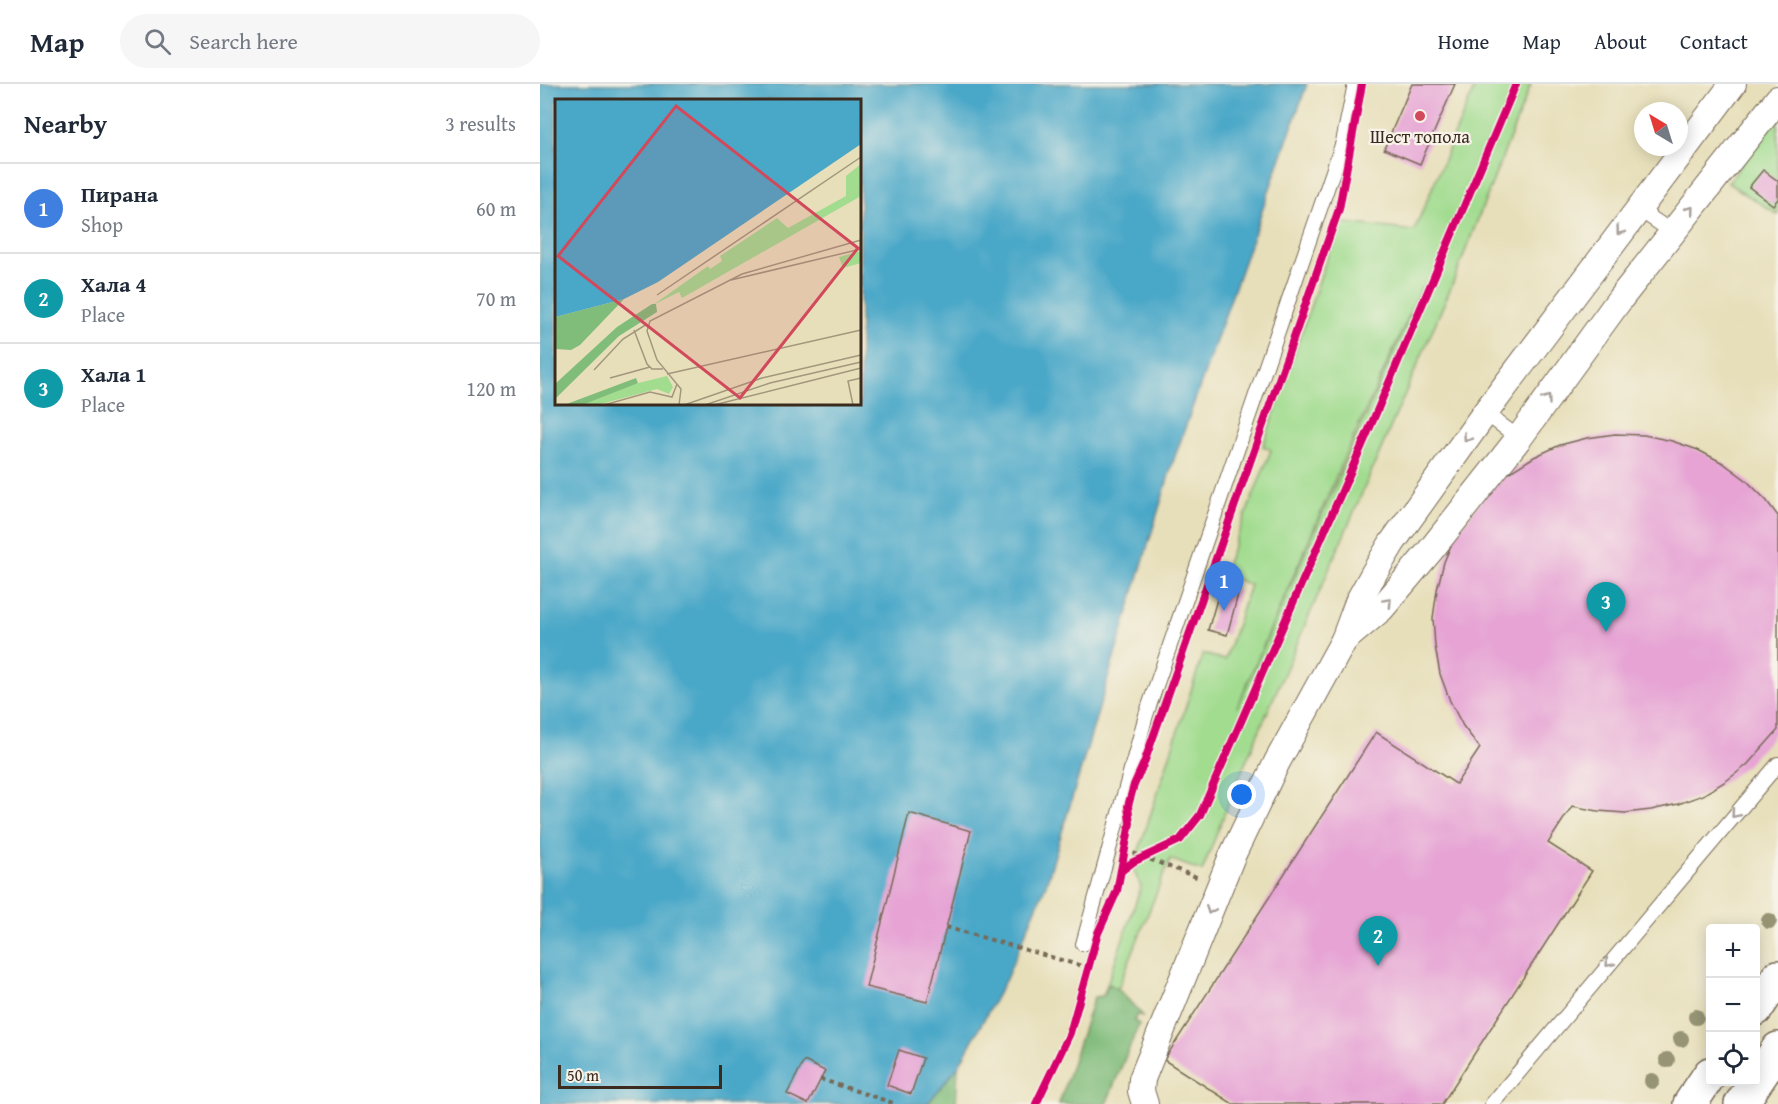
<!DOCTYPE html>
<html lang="en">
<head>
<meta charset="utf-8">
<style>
	:root { --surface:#fff; --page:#f6f6f7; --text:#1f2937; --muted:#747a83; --line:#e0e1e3; --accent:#d1495b }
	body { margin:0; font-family:"Gentium Book Plus",serif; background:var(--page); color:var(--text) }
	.controls { position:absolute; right:18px; bottom:18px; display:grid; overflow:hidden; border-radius:6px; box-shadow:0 3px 15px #0003 }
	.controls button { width:54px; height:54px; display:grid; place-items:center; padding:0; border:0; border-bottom:2px solid var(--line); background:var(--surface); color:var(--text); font:30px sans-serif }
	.compass { position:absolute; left:1094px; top:18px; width:54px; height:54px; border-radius:50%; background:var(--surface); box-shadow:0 3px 15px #0003; rotate:322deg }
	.scale { position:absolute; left:18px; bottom:15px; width:164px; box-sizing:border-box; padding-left:6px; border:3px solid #3b2a1e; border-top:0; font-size:16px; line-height:21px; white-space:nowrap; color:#3b2a1e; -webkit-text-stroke:4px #f7f3e8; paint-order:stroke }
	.you { position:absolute; left:702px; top:711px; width:21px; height:21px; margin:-15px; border:4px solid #fff; border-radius:50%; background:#1a73e8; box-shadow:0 0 0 9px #1a73e833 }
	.badge { display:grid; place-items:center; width:39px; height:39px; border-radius:50%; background:var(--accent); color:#fff; font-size:20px; font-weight:700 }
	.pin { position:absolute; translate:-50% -50px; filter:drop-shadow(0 2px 3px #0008) }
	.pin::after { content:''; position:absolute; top:32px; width:21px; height:18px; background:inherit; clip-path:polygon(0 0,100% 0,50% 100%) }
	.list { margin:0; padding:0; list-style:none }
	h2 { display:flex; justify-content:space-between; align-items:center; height:78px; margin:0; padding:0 24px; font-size:26px }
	h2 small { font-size:20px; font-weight:400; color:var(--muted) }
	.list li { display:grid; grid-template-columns:39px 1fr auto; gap:18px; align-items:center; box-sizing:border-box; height:90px; padding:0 24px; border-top:2px solid var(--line) }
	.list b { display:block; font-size:22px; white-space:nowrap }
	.list p { margin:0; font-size:20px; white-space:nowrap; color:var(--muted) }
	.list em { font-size:20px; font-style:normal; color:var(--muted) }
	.icon { flex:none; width:33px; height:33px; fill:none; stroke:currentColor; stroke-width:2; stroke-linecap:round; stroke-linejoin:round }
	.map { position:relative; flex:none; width:1238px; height:1020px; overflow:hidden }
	header { display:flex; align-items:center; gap:36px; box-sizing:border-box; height:84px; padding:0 30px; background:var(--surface); border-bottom:2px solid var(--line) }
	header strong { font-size:28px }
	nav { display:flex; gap:33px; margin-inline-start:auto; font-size:21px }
	.search { width:420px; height:54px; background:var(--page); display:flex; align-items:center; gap:15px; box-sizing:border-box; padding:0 21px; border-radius:33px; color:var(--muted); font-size:22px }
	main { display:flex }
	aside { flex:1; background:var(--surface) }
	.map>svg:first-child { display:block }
</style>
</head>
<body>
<header>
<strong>Map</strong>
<div class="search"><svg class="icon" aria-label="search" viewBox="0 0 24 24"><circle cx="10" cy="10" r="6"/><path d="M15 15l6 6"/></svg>Search here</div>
<nav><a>Home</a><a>Map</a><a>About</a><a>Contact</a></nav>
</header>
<main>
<aside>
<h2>Nearby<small>3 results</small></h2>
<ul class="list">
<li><span class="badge" style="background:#3f7fe0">1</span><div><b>Пирана</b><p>Shop</p></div><em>60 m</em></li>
<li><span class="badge" style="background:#0f9aa8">2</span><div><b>Хала 4</b><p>Place</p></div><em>70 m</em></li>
<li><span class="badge" style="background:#0f9aa8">3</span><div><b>Хала 1</b><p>Place</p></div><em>120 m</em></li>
</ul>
</aside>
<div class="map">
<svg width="1238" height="1020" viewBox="0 0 1238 1020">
	<rect width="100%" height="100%" fill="#f7f3e8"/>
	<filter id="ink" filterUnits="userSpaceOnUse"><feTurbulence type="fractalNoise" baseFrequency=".0167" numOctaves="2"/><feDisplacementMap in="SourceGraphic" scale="12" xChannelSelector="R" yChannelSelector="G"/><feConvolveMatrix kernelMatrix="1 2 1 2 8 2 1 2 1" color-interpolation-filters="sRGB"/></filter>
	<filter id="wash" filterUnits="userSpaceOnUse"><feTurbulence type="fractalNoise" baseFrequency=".008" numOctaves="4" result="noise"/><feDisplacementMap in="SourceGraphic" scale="24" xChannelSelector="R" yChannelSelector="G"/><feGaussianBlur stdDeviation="1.35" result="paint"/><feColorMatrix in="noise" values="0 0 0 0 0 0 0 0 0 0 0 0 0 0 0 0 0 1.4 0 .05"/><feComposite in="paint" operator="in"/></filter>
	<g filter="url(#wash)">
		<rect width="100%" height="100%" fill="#e7dfba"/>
		<g fill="#a1dc8f" stroke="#6e8356" stroke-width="1.5" fill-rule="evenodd">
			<path d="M936 0H991L912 201 695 703 662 787 630 775 578 905 569 901 563 912 601 803 593 784 663 570 685 576 710 501 683 489 731 366 723 362 799 138 874 147ZM882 203V204L697 623 805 372Z"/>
			<path d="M1238 31V131L1188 99Z"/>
		</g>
		<g fill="#80bc7a" stroke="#5e734c" stroke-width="1.5">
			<path d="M569 900 578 905 603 932 597 931 594 937 599 940 566 1020H519L554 913 563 912Z"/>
			<path d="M418 983 416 1020H387Z"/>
		</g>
		<path fill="#49a7c8" stroke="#426873" stroke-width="1.5" fill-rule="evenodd" d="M0 0H767L632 381 506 801 466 895 418 983 387 1020H0ZM16 16H320V320H16Z"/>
		<g id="blocks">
			<g fill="#e6a3d4">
				<path d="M872 0H915L880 80 844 65Z"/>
				<path d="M1223 86 1238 97V115L1233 121 1209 103Z"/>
				<path d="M1075 350 1104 351 1132 357 1158 366 1183 379 1206 396 1226 416 1238 432V646L1207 681 1186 697 1163 711 1138 720 1111 726 1085 729 1058 727 1032 722 1008 759 1052 787 902 1020H693L624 976 836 648 916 700 940 664 923 642 910 617 900 590 895 562 893 534 897 506 904 478 915 452 948 407 970 388 994 373 1020 361 1047 354Z"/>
				<path d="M681 502 699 507 687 551 668 546Z"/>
				<path d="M369 729 431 747 387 918 326 903Z"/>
				<path d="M359 966 383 974 371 1010 347 1001Z"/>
				<path d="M264 977 285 987 268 1020 247 1010Z"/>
			</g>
		</g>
	</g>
	<g filter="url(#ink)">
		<use href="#blocks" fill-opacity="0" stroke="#776955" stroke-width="1.5"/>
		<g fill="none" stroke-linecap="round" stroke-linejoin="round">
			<defs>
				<g id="lane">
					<path d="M1097 124 1132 148"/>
					<path d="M945 329 979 354"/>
					<path d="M543 860 606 631 803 58 815 0"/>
					<path d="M952 1020 1238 680"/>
				</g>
				<g id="street">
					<path d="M804 556 842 524 890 467 979 354 1080 215 1238 15"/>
					<path d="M605 1020 601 1007 602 995 692 772 737 678 804 556 818 518 834 489 852 459 945 329 1193 0"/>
				</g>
				<g id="primary">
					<path d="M1216 925 1238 893"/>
					<path d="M1150 1020 1170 990"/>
					<path d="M1201 1020 1238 965"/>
				</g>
			</defs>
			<use href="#lane" stroke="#776955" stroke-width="16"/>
			<use href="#street" stroke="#776955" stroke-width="28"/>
			<use href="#primary" stroke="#776955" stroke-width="36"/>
			<g stroke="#776955" stroke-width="4" stroke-dasharray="4.5 4.5" stroke-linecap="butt">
				<path d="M585 766 659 794"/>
				<path d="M406 843 549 884"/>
				<path d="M280 995 356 1020"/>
			</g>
			<use href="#lane" stroke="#fff" stroke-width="14"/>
			<use href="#street" stroke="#fff" stroke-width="26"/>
			<use href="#primary" stroke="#fff" stroke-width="33"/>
			<defs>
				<g id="cycleway">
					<path d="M581 787 593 778 640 756 660 731 831 341 976 0"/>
					<path d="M496 1020 530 949 558 849 577 807 590 739 588 722 594 701 604 679 799 125 822 0"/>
				</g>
			</defs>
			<use href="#cycleway" stroke="#f7f3e8" stroke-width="11"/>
			<use href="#cycleway" stroke="#d6006c" stroke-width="8"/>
		</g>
		<g fill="#969474">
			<circle cx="1229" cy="837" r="8"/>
			<circle cx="1156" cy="933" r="8"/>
			<circle cx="1141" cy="955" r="8"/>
			<circle cx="1127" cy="976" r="8"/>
			<circle cx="1112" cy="997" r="8"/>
		</g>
		<defs><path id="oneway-chevron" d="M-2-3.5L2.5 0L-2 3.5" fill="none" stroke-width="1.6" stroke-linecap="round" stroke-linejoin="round" transform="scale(1.5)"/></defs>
		<g stroke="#a79f9a">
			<use href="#oneway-chevron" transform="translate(1150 126) rotate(-51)"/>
			<use href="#oneway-chevron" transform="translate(1080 147) rotate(127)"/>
			<use href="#oneway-chevron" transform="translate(1007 315) rotate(-54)"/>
			<use href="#oneway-chevron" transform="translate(927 354) rotate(125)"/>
			<use href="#oneway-chevron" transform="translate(848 518) rotate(-47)"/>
			<use href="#oneway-chevron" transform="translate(1195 730) rotate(131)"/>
			<use href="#oneway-chevron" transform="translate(670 826) rotate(112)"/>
			<use href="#oneway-chevron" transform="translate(1069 879) rotate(130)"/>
		</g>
	</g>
	<circle fill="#d1495b" stroke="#f7f3e8" stroke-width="2" cx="880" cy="32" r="6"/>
	<g text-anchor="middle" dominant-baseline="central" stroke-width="4.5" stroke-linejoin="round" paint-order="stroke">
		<g font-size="18" fill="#3b2a1e" stroke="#f7f3e8">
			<text x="880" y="52">Шест топола</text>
		</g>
	</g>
	<g transform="translate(15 15)">
		<rect width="306" height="306" fill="#e7dfba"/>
		<path d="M306 65V97L127 199 124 193 98 206 153 167 155 170 167 162 165 157 222 119 233 129 291 97V77ZM306 152V164L288 169 284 158ZM112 277 118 288 114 295 102 290 42 306H26L71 287Z" fill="#a1dc8f"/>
		<path d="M69 200 25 246 16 251 0 250V218ZM97 205H101L102 213 64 237 0 300V285L62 228ZM81 279 83 284 27 306H9Z" fill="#80bc7a"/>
		<path d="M0 0H306V45L103 183 69 200 0 218Z" fill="#49a7c8"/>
		<path fill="none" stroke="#a2977c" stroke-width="1.5" d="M176 181 306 150M102 196 306 58M79 231 92 265 97 270H108M39 271 68 240 92 225M112 275 306 231M55 279 95 268M49 306 95 293 117 298 122 285M124 306 126 290 102 261 92 232 95 222 187 175 306 141M129 306 207 279 306 256M150 306 215 284 306 263M159 306 306 269M298 306 293 282 306 279"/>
		<path fill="#d1495b" fill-opacity="0.15" stroke="#d1495b" stroke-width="3" d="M121 7 303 149 185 299 3 157Z"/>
		<rect width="306" height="306" fill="none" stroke="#3b2a1e" stroke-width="3"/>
	</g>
</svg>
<div class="controls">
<button>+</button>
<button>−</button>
<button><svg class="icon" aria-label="locate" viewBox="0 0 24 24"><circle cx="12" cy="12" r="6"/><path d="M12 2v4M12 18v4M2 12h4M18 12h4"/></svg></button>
</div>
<svg class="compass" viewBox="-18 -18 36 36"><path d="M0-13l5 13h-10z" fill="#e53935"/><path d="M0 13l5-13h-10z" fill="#747a83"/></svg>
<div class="scale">50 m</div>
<div class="you"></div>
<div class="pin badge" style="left:684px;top:527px;background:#3f7fe0">1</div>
<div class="pin badge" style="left:838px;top:882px;background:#0f9aa8">2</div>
<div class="pin badge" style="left:1066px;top:548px;background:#0f9aa8">3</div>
</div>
</main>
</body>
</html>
